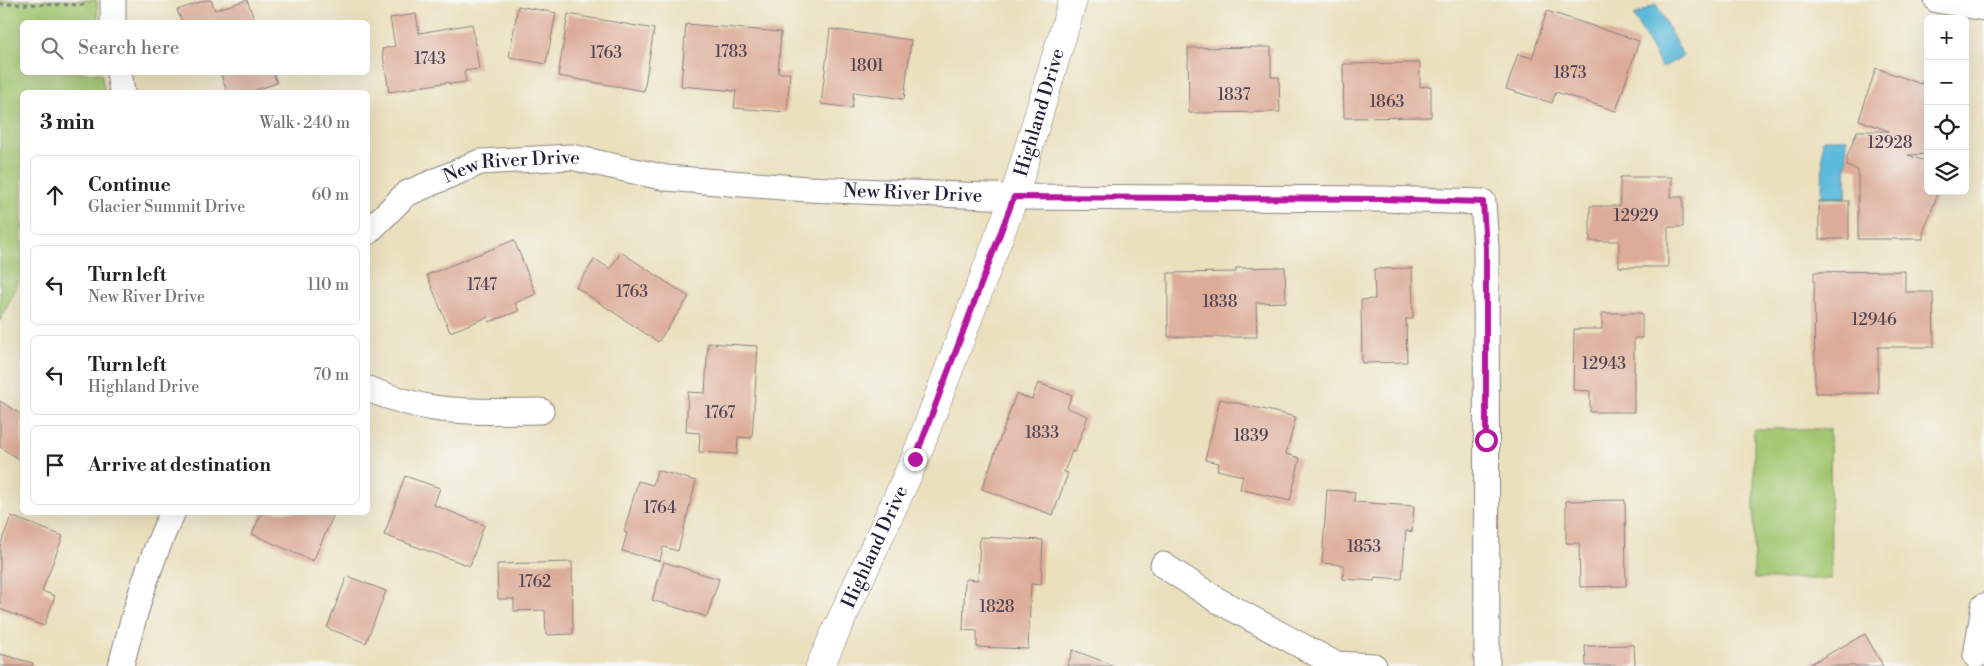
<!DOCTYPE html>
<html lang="en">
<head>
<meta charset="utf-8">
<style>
	:root { --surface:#fff; --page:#f2f2f2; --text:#222; --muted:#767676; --line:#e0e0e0 }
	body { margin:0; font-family:"Libre Bodoni",serif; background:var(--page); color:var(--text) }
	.controls { position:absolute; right:15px; top:15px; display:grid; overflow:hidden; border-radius:8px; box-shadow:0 5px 20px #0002 }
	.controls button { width:45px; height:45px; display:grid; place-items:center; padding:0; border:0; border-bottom:1px solid var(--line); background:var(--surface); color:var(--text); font:25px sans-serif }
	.stop { position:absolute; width:15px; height:15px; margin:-11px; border:4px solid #b5179e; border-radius:50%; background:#fff }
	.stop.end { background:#b5179e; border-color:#fff; box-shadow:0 1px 5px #0008 }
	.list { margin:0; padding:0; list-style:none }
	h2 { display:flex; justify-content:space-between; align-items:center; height:65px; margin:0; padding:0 20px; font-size:21px }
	h2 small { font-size:16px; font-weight:400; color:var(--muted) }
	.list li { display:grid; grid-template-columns:32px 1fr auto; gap:15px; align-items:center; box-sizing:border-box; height:80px; margin:0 10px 10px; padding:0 10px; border:1px solid var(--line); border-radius:8px }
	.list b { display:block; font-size:19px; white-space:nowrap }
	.list p { margin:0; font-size:16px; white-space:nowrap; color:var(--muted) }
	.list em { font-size:16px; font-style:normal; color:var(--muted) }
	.icon { flex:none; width:28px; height:28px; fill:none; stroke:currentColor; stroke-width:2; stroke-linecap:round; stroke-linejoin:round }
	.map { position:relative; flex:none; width:1984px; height:666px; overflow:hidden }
	.search { position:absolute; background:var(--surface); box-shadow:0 5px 20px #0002; left:20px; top:20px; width:350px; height:55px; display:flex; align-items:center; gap:12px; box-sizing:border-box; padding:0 18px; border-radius:8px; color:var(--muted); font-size:19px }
	.panel { position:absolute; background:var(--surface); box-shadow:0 5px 20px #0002; left:20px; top:90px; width:350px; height:425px; border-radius:8px }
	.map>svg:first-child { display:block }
</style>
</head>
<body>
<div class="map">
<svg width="1984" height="666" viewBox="0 0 1984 666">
	<rect width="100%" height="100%" fill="#f6f6f2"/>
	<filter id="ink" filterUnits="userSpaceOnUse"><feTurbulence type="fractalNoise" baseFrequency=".02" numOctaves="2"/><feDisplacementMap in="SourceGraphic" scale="10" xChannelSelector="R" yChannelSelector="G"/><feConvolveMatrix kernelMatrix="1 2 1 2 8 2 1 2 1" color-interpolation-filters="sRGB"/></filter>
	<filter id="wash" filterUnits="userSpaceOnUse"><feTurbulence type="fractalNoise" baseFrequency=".0096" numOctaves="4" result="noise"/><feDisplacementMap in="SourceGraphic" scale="20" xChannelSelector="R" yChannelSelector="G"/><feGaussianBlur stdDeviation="1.12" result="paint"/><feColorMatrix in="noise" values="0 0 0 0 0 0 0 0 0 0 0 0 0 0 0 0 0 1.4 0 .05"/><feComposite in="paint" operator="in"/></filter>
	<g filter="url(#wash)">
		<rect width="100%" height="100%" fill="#ebe0bd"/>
		<g fill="#a3c771" stroke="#627456">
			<path d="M0 0H97L98 22H22V72L101 73 105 92H22V276L0 321Z"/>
			<path d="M1754 429H1830L1831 579H1754Z"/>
		</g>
		<g fill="#5cbada" stroke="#3f6e8a">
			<path d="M1656 4 1683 56 1662 68 1634 16Z"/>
			<path d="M1823 139H1847L1846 198H1822Z"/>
		</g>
		<g id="blocks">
			<g fill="#ddac98">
				<path d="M206 0H211L215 10 247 0 255 22H182L177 10Z"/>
				<path d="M518 6 556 13 546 64 509 57Z"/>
				<path d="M1547 11 1639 41 1616 111 1556 92 1552 103 1506 89 1518 54 1532 58Z"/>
				<path d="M416 14 419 33 472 24 479 69 464 71 466 82 449 84V82L389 92 382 49 395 46 390 18Z"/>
				<path d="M568 14 654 29 644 91 558 76Z"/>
				<path d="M686 24 781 32 778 73H790L787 112 734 108 736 91 681 86Z"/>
				<path d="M830 29 911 40 904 99 854 92 852 108 821 104Z"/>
				<path d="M1271 47V77H1279L1280 112 1189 113 1188 48Z"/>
				<path d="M1420 63V87L1431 86V117L1344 118 1343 64Z"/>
				<path d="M1876 68 1921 84 1925 74 1928 75V154L1908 155 1928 162V191H1936V199L1923 233V239H1858V170L1847 166V157L1857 131H1889L1859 120Z"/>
				<path d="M220 72H273L277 83 250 92H227Z"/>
				<path d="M1620 177H1672L1671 197H1683V227H1668V267H1619V241H1590V206H1620Z"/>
				<rect x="1819" y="201" width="30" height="38"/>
				<path d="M514 240 536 294 515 303 519 311 489 322 488 317 450 332 427 275Z"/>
				<path d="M621 252 689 297 658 342 576 287 595 259 610 269Z"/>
				<path d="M1285 267 1286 302 1256 303 1257 337H1168V273L1236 272V268Z"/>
				<path d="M1412 268 1413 319H1406L1407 362 1362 363 1361 300 1375 299 1374 269Z"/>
				<path d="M1905 271V292H1933L1934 347H1878V393H1815L1814 272Z"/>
				<path d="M1602 313H1642V338H1634V412H1590V391L1573 390 1574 329H1602Z"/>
				<path d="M708 343 758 346 752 438 738 437 737 454 699 452 700 433 686 432 688 392 705 393Z"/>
				<path d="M1038 383 1072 395 1067 408 1088 416 1075 452 1072 451 1064 472 1068 473 1053 515 982 489 1016 394 1032 399Z"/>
				<path d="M1220 399 1296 417 1286 454 1300 458 1290 501 1240 489 1243 476 1217 470 1219 463 1205 460Z"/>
				<path d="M0 401 22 415V461L0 447Z"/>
				<path d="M657 470 696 481 678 551 663 547 660 561 622 551 627 533 624 532 638 481 653 485Z"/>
				<path d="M405 476 440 488 434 505 484 525 470 566 384 535Z"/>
				<path d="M1327 490 1355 492 1354 502 1414 506 1412 532 1406 531 1402 579 1375 577 1374 581 1343 579 1344 565 1322 563Z"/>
				<path d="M1625 500 1626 586 1580 587 1579 543H1566V501Z"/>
				<path d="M262 512H335L313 561 252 534Z"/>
				<path d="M11 516 63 536 42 591 55 596 44 626 0 609V546Z"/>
				<path d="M980 537 1043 540 1041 585 1031 584 1028 649 977 647V631L963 630 965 579 978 580Z"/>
				<path d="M572 562 573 634 546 635 545 610 514 611V599H498L497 564Z"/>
				<path d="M664 562 719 579 707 617 652 600Z"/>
				<path d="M347 576 386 591 366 643 327 628Z"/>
				<path d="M1865 634 1883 666H1807Z"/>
				<path d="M1634 645 1635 666H1586L1585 646Z"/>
				<path d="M1073 650 1115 666H1067Z"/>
				<path d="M0 654 33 663 32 666H0Z"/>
			</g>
		</g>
	</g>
	<g filter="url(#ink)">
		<use href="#blocks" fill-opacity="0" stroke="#86817c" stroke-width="1"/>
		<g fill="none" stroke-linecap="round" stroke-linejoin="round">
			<defs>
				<g id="minor">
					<path d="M113 0V22"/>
					<path d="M1937 0 1984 8"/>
					<path d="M119 72 122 92"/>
					<path id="s1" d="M368 232 406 194 480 162 571 157 666 178 807 189 1014 197 1381 199 1483 202 1486 248 1487 666"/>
					<path d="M368 389C391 398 416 406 441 409 474 413 508 411 541 411"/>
					<path d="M1163 565 1217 600 1335 664 1374 666"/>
					<path d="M1976 656 1984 606"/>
					<path d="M121 666C134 614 149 560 173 512"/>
				</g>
				<g id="tertiary">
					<path id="s2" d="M820 666 915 459 1014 197 1073 0"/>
				</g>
			</defs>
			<use href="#minor" stroke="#86817c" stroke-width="27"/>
			<use href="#tertiary" stroke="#86817c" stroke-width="29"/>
			<path stroke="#86817c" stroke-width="3" stroke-dasharray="4 4" stroke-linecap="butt" d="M0 4 87 5"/>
			<use href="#minor" stroke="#fff" stroke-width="25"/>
			<use href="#tertiary" stroke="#fff" stroke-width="28"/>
		</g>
	</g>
	<g fill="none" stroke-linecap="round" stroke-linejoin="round" filter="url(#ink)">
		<path stroke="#b5179e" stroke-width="6" d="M915 459 1014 197 1381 199 1483 202 1486 248V440"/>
	</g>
	<g text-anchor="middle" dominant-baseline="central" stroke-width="5" stroke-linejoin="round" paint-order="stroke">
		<g font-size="16" fill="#514452">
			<text x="731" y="52">1783</text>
			<text x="606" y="53">1763</text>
			<text x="430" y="59">1743</text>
			<text x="867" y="66">1801</text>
			<text x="1570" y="73">1873</text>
			<text x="1234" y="95">1837</text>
			<text x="1387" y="102">1863</text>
			<text x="1890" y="143">12928</text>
			<text x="1636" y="216">12929</text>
			<text x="482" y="285">1747</text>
			<text x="632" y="292">1763</text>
			<text x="1220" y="302">1838</text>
			<text x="1874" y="320">12946</text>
			<text x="1604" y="364">12943</text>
			<text x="720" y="413">1767</text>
			<text x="1042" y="433">1833</text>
			<text x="1251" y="436">1839</text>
			<text x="660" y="508">1764</text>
			<text x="1364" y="547">1853</text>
			<text x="535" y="582">1762</text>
			<text x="997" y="607">1828</text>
		</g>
		<g font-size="19" fill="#22223b" stroke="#f6f6f2">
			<text stroke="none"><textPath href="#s2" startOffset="596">Highland Drive</textPath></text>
			<text stroke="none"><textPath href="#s1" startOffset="165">New River Drive</textPath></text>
			<text stroke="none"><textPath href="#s1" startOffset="570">New River Drive</textPath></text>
			<text stroke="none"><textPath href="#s2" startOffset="131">Highland Drive</textPath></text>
		</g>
	</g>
</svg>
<div class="controls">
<button>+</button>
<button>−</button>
<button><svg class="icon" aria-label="locate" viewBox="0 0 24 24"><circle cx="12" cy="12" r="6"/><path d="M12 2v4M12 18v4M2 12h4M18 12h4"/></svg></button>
<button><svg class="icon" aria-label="layers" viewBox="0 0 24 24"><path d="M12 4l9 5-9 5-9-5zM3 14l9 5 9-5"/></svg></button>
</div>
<div class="stop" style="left:1486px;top:440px"></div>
<div class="stop end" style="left:915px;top:459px"></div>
<div class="search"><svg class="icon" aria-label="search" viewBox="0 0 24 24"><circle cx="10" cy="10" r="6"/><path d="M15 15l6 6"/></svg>Search here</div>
<section class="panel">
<h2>3 min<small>Walk · 240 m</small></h2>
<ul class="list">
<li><svg class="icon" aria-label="ahead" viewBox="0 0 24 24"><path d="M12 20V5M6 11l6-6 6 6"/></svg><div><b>Continue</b><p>Glacier Summit Drive</p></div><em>60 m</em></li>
<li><svg class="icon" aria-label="left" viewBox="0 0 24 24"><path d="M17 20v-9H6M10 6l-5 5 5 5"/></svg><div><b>Turn left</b><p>New River Drive</p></div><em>110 m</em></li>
<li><svg class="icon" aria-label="left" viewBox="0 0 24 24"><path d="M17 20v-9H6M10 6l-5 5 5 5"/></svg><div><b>Turn left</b><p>Highland Drive</p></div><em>70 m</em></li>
<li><svg class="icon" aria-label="arrive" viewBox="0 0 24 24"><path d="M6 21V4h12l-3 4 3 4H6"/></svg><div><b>Arrive at destination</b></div></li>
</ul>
</section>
</div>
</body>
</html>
